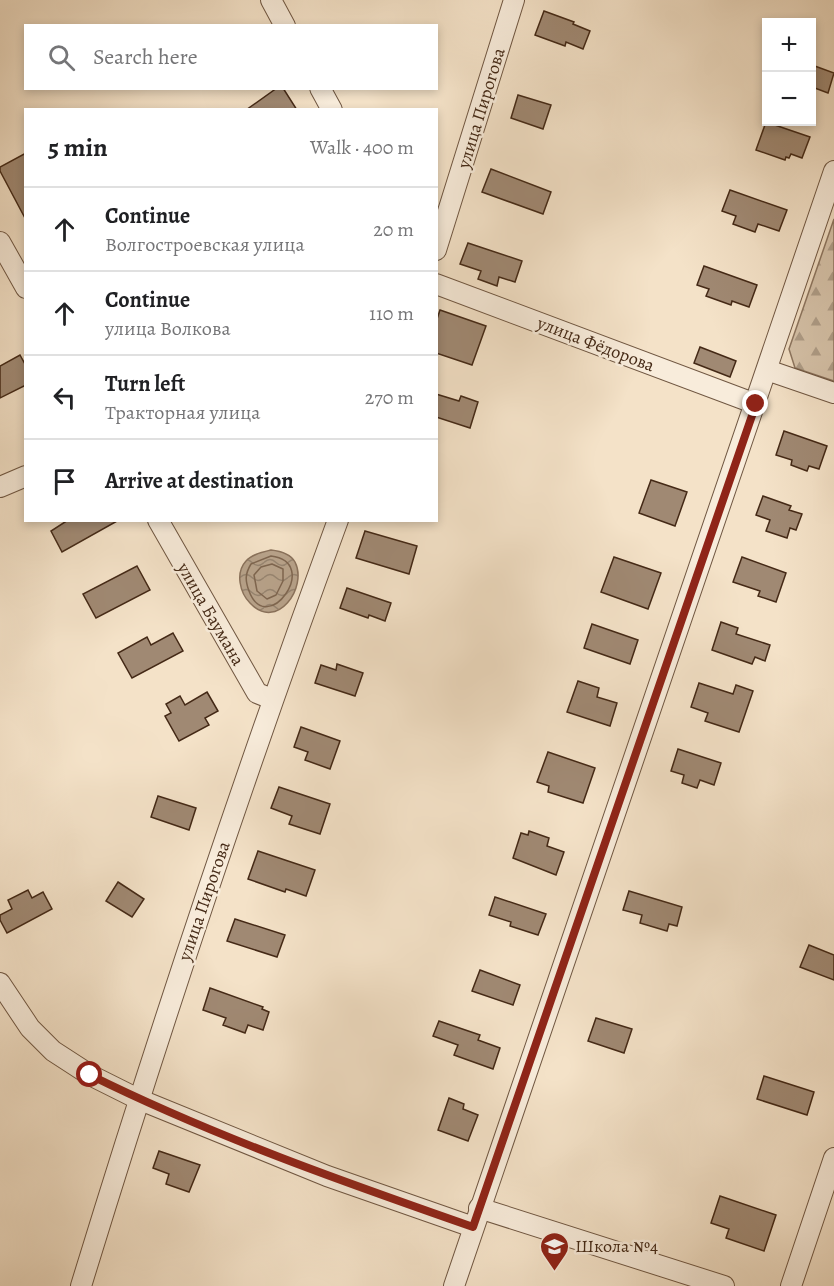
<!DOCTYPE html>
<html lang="en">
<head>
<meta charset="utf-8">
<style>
	:root { --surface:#fff; --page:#f6f6f6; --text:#202124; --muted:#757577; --line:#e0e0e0 }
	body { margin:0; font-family:Alegreya,serif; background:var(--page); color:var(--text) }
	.controls { position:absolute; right:18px; top:18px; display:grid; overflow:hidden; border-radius:0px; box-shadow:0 3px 9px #0003 }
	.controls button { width:54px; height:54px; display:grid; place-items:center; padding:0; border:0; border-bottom:2px solid var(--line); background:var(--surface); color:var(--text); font:30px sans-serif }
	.stop { position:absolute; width:18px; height:18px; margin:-14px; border:4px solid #8f2418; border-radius:50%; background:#fff }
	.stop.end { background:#8f2418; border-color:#fff; box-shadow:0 2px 6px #0008 }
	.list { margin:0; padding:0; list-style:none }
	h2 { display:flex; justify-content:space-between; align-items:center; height:78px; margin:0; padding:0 24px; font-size:26px }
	h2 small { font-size:20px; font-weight:400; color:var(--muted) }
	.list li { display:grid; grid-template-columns:39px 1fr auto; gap:18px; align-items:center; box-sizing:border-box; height:84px; padding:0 24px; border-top:2px solid var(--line) }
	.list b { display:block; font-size:22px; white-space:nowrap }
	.list p { margin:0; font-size:20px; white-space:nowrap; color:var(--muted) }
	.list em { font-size:20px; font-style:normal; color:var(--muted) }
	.icon { flex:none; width:33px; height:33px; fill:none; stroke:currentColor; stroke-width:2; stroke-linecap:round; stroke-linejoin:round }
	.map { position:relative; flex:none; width:834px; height:1286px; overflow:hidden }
	.search { position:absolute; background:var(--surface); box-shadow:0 3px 9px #0003; left:24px; top:24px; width:414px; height:66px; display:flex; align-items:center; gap:15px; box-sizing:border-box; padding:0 21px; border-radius:0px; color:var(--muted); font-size:22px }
	.panel { position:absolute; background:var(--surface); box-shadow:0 3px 9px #0003; left:24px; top:108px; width:414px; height:414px; border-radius:0px }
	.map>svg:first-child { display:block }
</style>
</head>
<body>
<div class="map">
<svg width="834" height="1286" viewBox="0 0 834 1286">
	<defs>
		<pattern id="forest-firs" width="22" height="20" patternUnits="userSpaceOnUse" patternTransform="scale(1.5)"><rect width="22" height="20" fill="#d6c3aa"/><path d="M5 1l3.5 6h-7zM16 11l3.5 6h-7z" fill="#af9e89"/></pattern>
		<pattern id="water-waves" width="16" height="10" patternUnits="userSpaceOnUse" patternTransform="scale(1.5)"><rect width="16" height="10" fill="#b8a38b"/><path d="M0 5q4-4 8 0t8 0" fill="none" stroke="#978571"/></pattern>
	</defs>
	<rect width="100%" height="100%" fill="#f4e2c8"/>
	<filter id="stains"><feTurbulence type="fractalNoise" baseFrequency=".00333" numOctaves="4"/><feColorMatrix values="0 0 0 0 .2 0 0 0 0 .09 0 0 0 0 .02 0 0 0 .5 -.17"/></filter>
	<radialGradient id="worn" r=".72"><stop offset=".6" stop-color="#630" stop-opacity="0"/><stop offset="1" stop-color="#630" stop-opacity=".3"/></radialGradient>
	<path fill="url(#forest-firs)" stroke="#8d7660" stroke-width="1.5" d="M834 219V381L795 368 789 349Z"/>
	<path fill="url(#water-waves)" stroke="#8a725c" stroke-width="1.5" d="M271 550C280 551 290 553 295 562 308 587 277 632 250 603 240 593 235 573 246 561 252 554 263 552 271 550Z"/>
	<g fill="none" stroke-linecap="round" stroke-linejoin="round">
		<g stroke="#7e6650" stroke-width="1.5">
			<path d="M271 556C322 562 267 639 249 591 245 580 245 574 251 564Z"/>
			<path d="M272 564 283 569V581L276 595 267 599 257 591 254 575 261 567Z"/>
		</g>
	</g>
	<g fill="#a08973" stroke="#442916" stroke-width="1.5">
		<path d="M544 11 574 22 573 24 590 31 583 49 566 42 565 46 535 35Z"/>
		<path d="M812 65 834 73 828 93 812 87Z"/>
		<path d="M277 88H283L297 110H246Z"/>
		<path d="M518 95 551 105 543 129 511 118Z"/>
		<path d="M766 122 810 137 802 158 791 154 789 158 786 157 785 160 756 150Z"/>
		<path d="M26 153V220L0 171V167Z"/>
		<path d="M491 169 551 192 543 214 482 192Z"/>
		<path d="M730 190 787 210 779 231 758 224 755 232 733 224 736 216 722 211Z"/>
		<path d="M468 243 522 261 515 282 499 277 497 286 478 279 481 271 460 264Z"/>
		<path d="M704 266 757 285 749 307 732 301 731 305 706 296 709 289 697 285Z"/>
		<path d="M440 310 486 326 472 365 436 353V322Z"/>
		<path d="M700 347 736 361 730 377 694 363Z"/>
		<path d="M20 355 26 366V385L0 398V366Z"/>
		<path d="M436 394 459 401 461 396 478 402 470 428 436 417Z"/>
		<path d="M784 431 827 446 819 469 809 466 807 471 791 465 792 460 776 455Z"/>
		<path d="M651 480 687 492 675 526 639 513Z"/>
		<path d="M763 496 791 506 789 510 802 514 796 530 790 528 787 538 766 531 770 520 756 515Z"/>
		<path d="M68 520H119L62 552 51 531Z"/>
		<path d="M365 531 417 546 409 574 356 558Z"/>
		<path d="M614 557 661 573 648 609 601 592Z"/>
		<path d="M742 557 786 573 776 602 758 596 760 591 733 582Z"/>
		<path d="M137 566 150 590 96 618 83 594Z"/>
		<path d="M347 588 391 603 385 621 369 615 368 618 340 608Z"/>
		<path d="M721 622 738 628 736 634 770 645 765 661 755 657 752 664 712 650Z"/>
		<path d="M592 624 638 640 630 664 584 648Z"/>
		<path d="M173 633 183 651 132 678 118 653 147 637 151 645Z"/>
		<path d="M337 664 363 673 355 696 315 683 321 665 336 670Z"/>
		<path d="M578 681 599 688 597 697 617 703 610 726 567 712Z"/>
		<path d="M699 683 733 694 736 685 753 691 739 732 705 721 708 713 691 707Z"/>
		<path d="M207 692 218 711 205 718 209 725 179 741 165 716 171 713 166 704 180 696 185 705Z"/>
		<path d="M301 727 340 741 330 769 305 760 308 752 294 747Z"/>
		<path d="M678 749 721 763 714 785 700 780 697 788 682 783 684 775 671 771Z"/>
		<path d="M548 752 595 768 583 803 548 792 549 786 537 782Z"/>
		<path d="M279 787 330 804 320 834 289 824 292 816 271 808Z"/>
		<path d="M158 796 196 808 189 830 151 817Z"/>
		<path d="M529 831 549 838 547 846 564 852 556 875 513 858 521 833 528 835Z"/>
		<path d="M258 851 315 870 306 896 286 889 285 892 248 879Z"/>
		<path d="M118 882 144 899 132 917 106 901Z"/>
		<path d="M28 890 32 898 43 892 52 909 7 933 0 920V915L12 909 8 900Z"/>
		<path d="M629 891 682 907 677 926 669 924 667 931 640 923 642 915 623 910Z"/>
		<path d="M495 897 546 914 538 935 510 926 511 922 489 915Z"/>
		<path d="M235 919 285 935 277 957 227 941Z"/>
		<path d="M809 945 834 955V980L800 967Z"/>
		<path d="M480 970 520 985 513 1005 472 991Z"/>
		<path d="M210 988 263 1007 262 1009 269 1012 263 1030 248 1025 245 1033 223 1025 226 1018 203 1010Z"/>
		<path d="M596 1018 632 1029 624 1053 588 1041Z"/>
		<path d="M439 1021 480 1035 478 1040 500 1048 493 1069 454 1055 458 1045 433 1036Z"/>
		<path d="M764 1076 814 1092 807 1115 757 1099Z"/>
		<path d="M449 1098 464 1104 463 1109 478 1115 468 1141 438 1130Z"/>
		<path d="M159 1151 200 1165 189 1192 166 1184 169 1174 153 1168Z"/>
		<path d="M720 1196 776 1215 764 1251 726 1238 729 1229 711 1223Z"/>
	</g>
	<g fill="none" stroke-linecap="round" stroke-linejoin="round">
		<defs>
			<g id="street">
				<path d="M271 0 285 26"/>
				<path d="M320 88 332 110"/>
				<path d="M0 242 26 288"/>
				<path d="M436 250 514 0"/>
				<path d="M436 284 756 404"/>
				<path d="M767 370 834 393"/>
				<path d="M0 487 26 476"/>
				<path d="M158 520 257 693 272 699"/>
				<path d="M0 983 30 1028 53 1051 90 1075 138 1099 327 1176 473 1227"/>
				<path d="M479 1208 724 1286"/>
				<path d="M81 1286C160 1028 245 773 338 520"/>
				<path d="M454 1286 834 171"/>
				<path d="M791 1286 834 1158"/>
			</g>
		</defs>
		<use href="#street" stroke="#705742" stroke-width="22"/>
		<use href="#street" stroke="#f8ecdb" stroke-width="20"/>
	</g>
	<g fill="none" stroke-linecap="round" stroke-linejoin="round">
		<path stroke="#8f2418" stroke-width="8" d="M90 1075C213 1136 344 1182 473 1227L756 404"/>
	</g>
	<defs>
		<symbol id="school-pin" viewBox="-11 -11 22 30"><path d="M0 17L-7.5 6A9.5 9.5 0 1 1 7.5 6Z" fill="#8f2418" stroke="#f8ecdb"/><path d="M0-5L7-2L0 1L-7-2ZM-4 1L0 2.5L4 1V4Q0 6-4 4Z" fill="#fff"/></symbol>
	</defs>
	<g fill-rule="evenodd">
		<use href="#school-pin" x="538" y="1230" width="33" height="45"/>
	</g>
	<g text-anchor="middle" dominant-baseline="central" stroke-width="5" stroke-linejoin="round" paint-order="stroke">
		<g font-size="18" fill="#442916" stroke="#f8ecdb">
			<text transform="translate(481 108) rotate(-73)">улица Пирогова</text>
			<text transform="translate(596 344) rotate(21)">улица Фёдорова</text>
			<text transform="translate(211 614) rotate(60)">улица Баумана</text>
			<text transform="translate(204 901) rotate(-71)">улица Пирогова</text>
		</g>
		<g font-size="18" fill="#442916" stroke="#f8ecdb" text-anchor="start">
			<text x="575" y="1246">Школа №4</text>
		</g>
	</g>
	<rect width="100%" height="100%" filter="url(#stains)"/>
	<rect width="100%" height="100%" fill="url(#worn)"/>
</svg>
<div class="controls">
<button>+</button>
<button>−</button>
</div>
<div class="stop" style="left:90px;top:1075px"></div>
<div class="stop end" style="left:756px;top:404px"></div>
<div class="search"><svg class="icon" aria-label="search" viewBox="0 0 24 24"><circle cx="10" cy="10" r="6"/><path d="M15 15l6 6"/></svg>Search here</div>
<section class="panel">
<h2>5 min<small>Walk · 400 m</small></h2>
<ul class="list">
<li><svg class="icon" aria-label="ahead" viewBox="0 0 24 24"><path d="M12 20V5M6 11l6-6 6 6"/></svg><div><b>Continue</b><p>Волгостроевская улица</p></div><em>20 m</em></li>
<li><svg class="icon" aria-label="ahead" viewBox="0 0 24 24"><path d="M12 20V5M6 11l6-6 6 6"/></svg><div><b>Continue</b><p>улица Волкова</p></div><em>110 m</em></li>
<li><svg class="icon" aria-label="left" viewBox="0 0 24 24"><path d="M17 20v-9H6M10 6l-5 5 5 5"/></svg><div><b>Turn left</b><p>Тракторная улица</p></div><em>270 m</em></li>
<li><svg class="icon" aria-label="arrive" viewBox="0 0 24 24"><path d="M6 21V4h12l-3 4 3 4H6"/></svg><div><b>Arrive at destination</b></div></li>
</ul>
</section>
</div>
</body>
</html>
